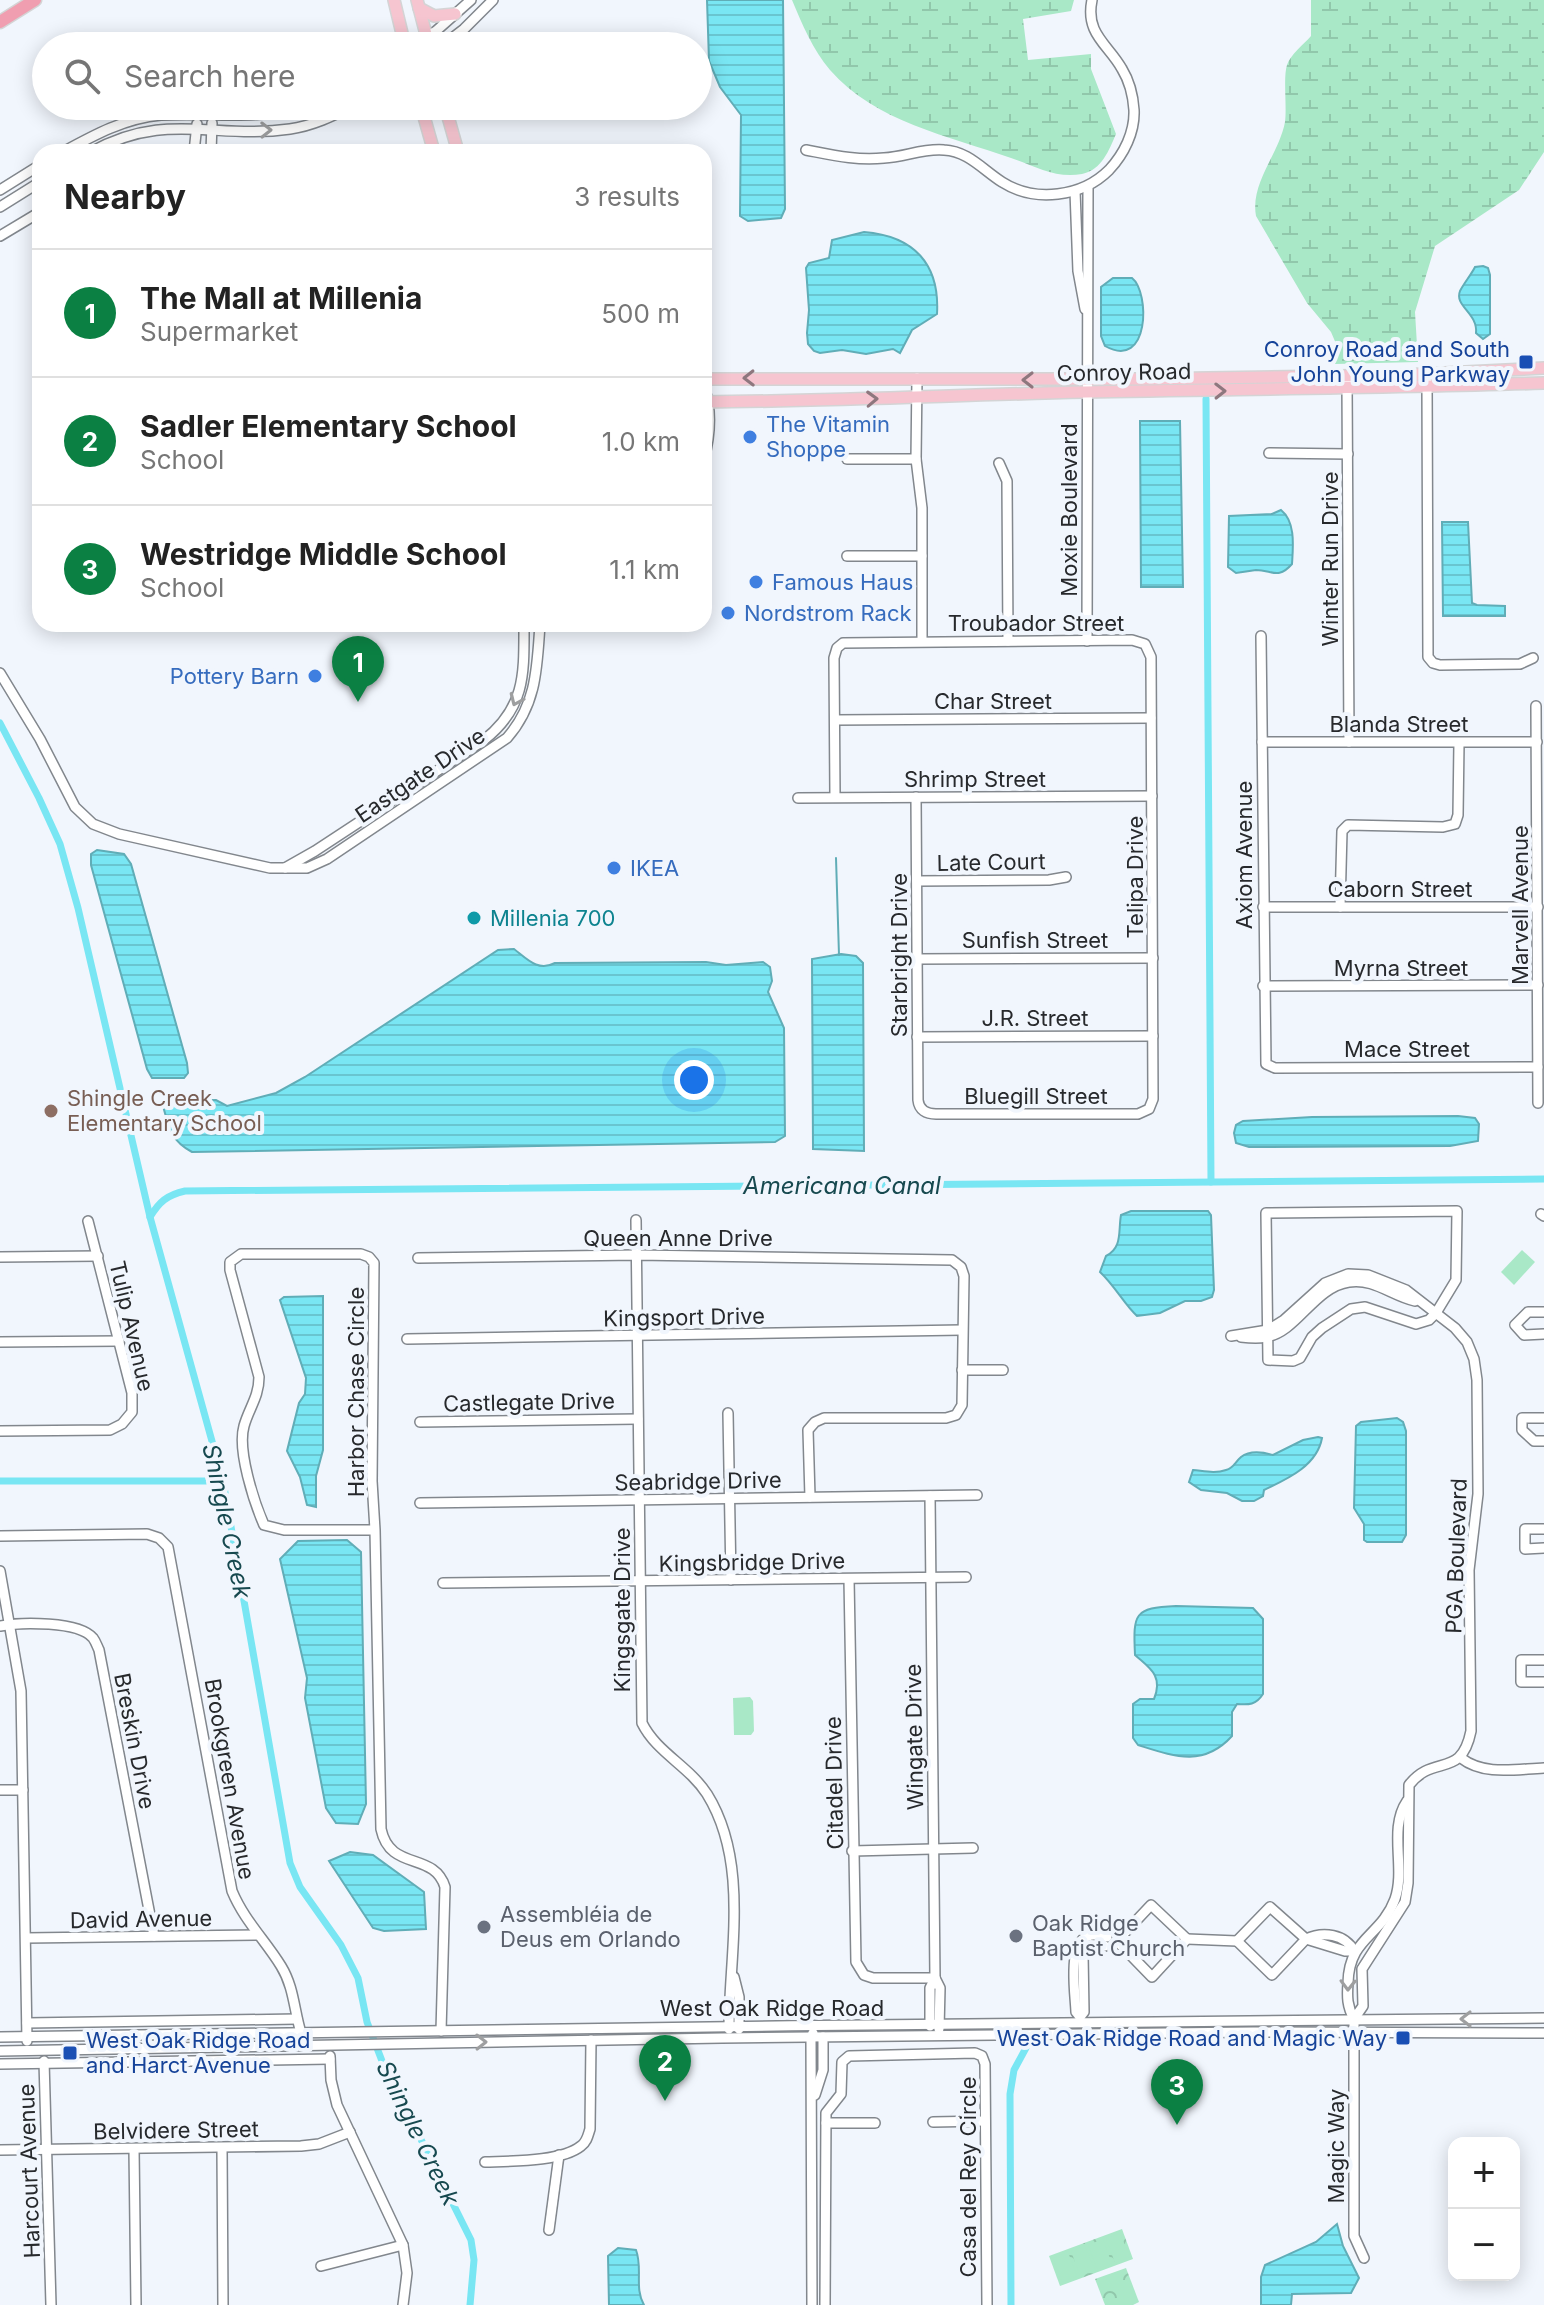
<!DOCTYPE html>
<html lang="en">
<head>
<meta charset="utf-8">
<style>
	:root { --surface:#fff; --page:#f2f2f2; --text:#222; --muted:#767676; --line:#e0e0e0; --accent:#0b8043 }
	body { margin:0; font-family:Inter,sans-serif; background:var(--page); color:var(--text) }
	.controls { position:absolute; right:24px; bottom:24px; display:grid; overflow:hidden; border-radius:16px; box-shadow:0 4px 20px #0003 }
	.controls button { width:72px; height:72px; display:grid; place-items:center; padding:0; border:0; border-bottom:2px solid var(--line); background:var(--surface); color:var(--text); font:40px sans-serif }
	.you { position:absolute; left:694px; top:1080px; width:28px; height:28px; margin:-20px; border:6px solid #fff; border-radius:50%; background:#1a73e8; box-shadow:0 0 0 12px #1a73e833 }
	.badge { display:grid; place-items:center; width:52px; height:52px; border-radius:50%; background:var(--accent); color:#fff; font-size:26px; font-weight:700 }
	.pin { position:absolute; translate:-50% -66px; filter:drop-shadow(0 2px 4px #0008) }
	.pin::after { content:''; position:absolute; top:42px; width:28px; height:24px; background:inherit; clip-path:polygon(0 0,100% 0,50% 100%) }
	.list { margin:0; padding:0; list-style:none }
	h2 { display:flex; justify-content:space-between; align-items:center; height:104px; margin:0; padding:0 32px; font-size:34px }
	h2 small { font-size:26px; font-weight:400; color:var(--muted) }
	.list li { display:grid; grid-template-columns:52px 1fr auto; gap:24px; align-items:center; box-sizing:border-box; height:128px; padding:0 32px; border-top:2px solid var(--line) }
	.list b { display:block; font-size:30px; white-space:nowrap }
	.list p { margin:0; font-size:26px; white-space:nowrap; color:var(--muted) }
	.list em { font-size:26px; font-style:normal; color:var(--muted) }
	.icon { flex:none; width:44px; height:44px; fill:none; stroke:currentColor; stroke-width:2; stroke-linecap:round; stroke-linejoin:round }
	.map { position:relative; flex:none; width:1544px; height:2305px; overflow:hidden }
	.search { position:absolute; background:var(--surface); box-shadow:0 4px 20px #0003; left:32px; top:32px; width:680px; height:88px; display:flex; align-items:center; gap:20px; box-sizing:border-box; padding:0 28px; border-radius:44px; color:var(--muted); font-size:30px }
	.panel { position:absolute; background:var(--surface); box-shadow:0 4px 20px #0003; left:32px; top:144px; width:680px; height:488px; border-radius:24px }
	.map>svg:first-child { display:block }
</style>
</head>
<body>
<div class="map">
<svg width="1544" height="2305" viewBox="0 0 1544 2305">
	<defs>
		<pattern id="forest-crowns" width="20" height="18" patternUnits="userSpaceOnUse" patternTransform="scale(2)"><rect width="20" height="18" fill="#a9e8c7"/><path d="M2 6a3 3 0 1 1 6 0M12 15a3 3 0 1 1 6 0" fill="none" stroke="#91c7ab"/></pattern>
		<pattern id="wetland-marsh" width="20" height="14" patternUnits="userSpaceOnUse" patternTransform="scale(2)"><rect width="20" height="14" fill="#a9e8c7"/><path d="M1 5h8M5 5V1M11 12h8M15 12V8" fill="none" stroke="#91c7ab"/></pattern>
		<pattern id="water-rules" width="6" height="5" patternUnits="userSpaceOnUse" patternTransform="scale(2)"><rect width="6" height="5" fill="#79e6f3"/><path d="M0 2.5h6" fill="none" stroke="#69c5d0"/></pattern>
	</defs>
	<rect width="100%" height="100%" fill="#f1f6fd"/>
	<g fill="url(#forest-crowns)">
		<path d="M1122 2229 1133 2259 1060 2286 1049 2256Z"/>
		<path d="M1126 2268 1139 2302 1133 2305H1105L1095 2279Z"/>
	</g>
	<g fill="url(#wetland-marsh)">
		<path d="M792 0H1074L1071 11 1023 19 1028 60 1091 54V69L1116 134C1109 150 1102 170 1082 174 1056 179 1035 166 1011 158 949 136 875 122 830 70 813 50 802 24 792 0Z"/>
		<path d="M1311 0H1544V152L1519 190 1435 246 1415 312 1418 362 1335 364 1337 346 1331 332 1307 303 1256 216C1250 183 1279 154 1285 122 1287 106 1283 77 1287 65 1290 55 1304 44 1311 36Z"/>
	</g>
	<g fill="#a9e8c7">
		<path d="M1522 1250 1535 1262 1514 1285 1501 1272Z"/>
		<path d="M750 1697 753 1701 754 1731 751 1735H734L733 1698Z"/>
		<path d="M1120 2233 1130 2257 1115 2263 1106 2238Z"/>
		<path d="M1103 2239 1112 2264 1097 2269 1088 2245Z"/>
		<path d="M1085 2246 1095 2270 1080 2276 1071 2251Z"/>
		<path d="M1068 2252 1077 2276 1062 2282 1053 2258Z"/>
	</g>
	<g fill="url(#water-rules)" stroke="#60adb7" stroke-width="2">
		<path d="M707 0H783L785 209 781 218 748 221 740 216 741 115 720 87 709 61Z"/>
		<path d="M864 232C914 236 940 264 937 314L912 330 900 353 893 349 866 354 842 350 820 353 814 351 808 344 807 333 809 310 806 268 809 263 829 258 832 240Z"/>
		<path d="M1483 266 1488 268 1490 275V334L1483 339 1476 333C1478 313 1454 306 1460 291 1464 283 1471 275 1475 267Z"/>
		<path d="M1113 278H1132C1150 292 1150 371 1105 346L1101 336V287Z"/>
		<path d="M1140 421H1180L1183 587H1141Z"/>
		<path d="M1281 510C1296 522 1293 547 1292 564 1278 580 1272 570 1256 570 1249 571 1243 572 1236 573L1228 567 1229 516 1272 514Z"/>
		<path d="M1442 522H1468L1472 603 1477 605 1505 606V616H1443Z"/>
		<path d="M97 850 124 854 131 864 187 1063 188 1073 184 1078H152L147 1069 91 865V854Z"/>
		<path d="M514 949C527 959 538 972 555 963L706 962 726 965 763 962 770 967 772 981 768 992 784 1028 785 1136 775 1142 192 1152C171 1141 169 1128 163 1106L169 1101 216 1100 227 1106 276 1093 305 1077 498 950Z"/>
		<path d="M841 954 856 956 863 963 864 1151 813 1149 812 959Z"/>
		<path d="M1458 1116 1475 1118 1479 1124 1478 1141 1450 1146 1249 1147 1236 1143 1234 1133 1236 1125 1243 1121 1312 1117Z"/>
		<path d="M1131 1211H1208L1211 1215 1214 1290 1212 1297 1201 1301H1185L1160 1313 1137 1316C1124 1304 1115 1286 1100 1272L1106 1256C1123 1247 1118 1231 1121 1215Z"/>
		<path d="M323 1296V1450L316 1476V1507L307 1505 300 1477 287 1451 299 1403 305 1394 306 1378 280 1300 284 1297Z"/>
		<path d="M1397 1418 1403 1422 1406 1431V1535L1402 1542H1367L1364 1540V1524L1354 1508 1356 1426 1361 1422Z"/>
		<path d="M1318 1437 1322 1438C1317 1466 1287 1479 1264 1490L1263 1496 1254 1501H1242L1227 1493 1201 1490 1189 1482 1193 1470C1204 1471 1215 1474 1226 1470 1234 1468 1235 1462 1241 1457 1250 1450 1263 1452 1273 1455L1303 1440Z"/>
		<path d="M347 1540 361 1552 366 1804 358 1824 336 1823 326 1808 305 1698 307 1678 280 1559 298 1541Z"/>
		<path d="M1176 1606 1253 1608 1263 1619V1694C1256 1705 1249 1705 1237 1704L1232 1712V1736C1203 1768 1173 1756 1138 1745L1133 1738V1704L1140 1699H1154C1164 1675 1148 1667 1135 1655 1133 1613 1134 1608 1176 1606Z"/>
		<path d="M350 1852 373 1855 424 1892 426 1929 384 1931 373 1928 329 1861Z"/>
		<path d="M1337 2224 1343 2246 1359 2278 1351 2293 1292 2294 1291 2305H1261V2277L1265 2265 1316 2242Z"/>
		<path d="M618 2248 636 2250C643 2268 634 2288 644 2305H609L608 2256Z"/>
	</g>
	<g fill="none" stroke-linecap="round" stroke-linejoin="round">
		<path stroke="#60adb7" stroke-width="2" d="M836 858 839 955"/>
		<g stroke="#79e6f3" stroke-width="7">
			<path d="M1206 399 1211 1182"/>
			<path d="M0 723 39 798 60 844 78 908 150 1217 223 1481 290 1863 300 1887 341 1945 358 1978 367 2022 382 2061 471 2240 474 2260 470 2305"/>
			<path d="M150 1217C159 1202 167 1195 185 1191L1544 1179"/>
			<path d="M0 1481H223"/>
			<path d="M1011 2305 1010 2094 1014 2070 1027 2046"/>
		</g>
		<defs>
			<g id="minor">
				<path d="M413 46 436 31 471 0"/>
				<path d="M442 46 464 29 493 0"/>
				<path d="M806 150C832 155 857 161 884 158 905 157 923 148 944 150 968 151 983 170 1002 182 1035 203 1082 197 1109 170 1124 154 1135 132 1134 110 1133 95 1130 82 1122 69 1108 44 1085 34 1092 0"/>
				<path d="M63 152C94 135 125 118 161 115 211 112 259 121 308 106"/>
				<path d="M91 152C166 110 215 140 290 129 312 126 333 116 353 106"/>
				<path d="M194 152 197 124"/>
				<path d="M211 152 212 123"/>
				<path d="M0 190 40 165"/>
				<path d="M1075 191 1078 271 1085 309"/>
				<path d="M0 207 40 182"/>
				<path d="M0 236 40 212"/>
				<path d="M917 378 916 459 922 508V641"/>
				<path d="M1427 382 1428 657 1433 663 1440 665 1520 664 1533 658"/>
				<path d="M1347 383 1349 742"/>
				<path d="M704 387C712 410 710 436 704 459"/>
				<path d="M1269 453 1348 454"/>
				<path d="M847 459H916"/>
				<path d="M999 463 1007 481 1008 641"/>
				<path d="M847 556H922"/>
				<path d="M1261 636 1266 1064 1275 1068 1538 1067"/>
				<path d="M1087 641 1088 186"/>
				<path d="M0 673 40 739 75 807 93 824 119 834 270 868H307L327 859 507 738C537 704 537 667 540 624"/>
				<path d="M1536 706 1538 1103"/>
				<path d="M835 720 1151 718"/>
				<path d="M1262 742H1537"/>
				<path d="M835 797 834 658 837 648 843 643 1132 640 1145 644 1151 657 1153 1099 1149 1109 1138 1114H936C926 1114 919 1110 918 1100L916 797"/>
				<path d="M798 798 1152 796"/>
				<path d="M285 868 315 851 484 740C526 707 524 673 524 624"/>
				<path d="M917 881 1049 880 1066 877"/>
				<path d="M1263 907H1538"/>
				<path d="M1340 907 1342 831 1348 825 1443 827 1455 824 1458 815 1459 743"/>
				<path d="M917 959 1153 958"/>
				<path d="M1263 986 1538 985"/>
				<path d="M917 1037 1153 1036"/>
				<path d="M1457 1211 1456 1280 1436 1313 1429 1320 1416 1324 1365 1307 1351 1309 1322 1328 1312 1337 1300 1358 1293 1361 1268 1360 1266 1213Z"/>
				<path d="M1541 1214 1544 1216"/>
				<path d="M636 1220 642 1723C657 1753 688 1765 707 1794 750 1863 729 1954 729 2029"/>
				<path d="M0 1257 98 1256"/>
				<path d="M418 1258 637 1255 952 1260 961 1267 964 1276 962 1405 956 1415 946 1418H824L815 1422 808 1430 810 1497"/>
				<path d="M1544 1312H1528L1515 1325 1524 1335 1544 1334"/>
				<path d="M1231 1336 1268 1330 1284 1320 1325 1283 1348 1274 1368 1275 1406 1290 1455 1328 1467 1342 1474 1359 1477 1380 1478 1494 1469 1570 1471 1731C1461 1780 1434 1753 1409 1785L1408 1883 1405 1902 1362 1969 1363 2006 1354 2019"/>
				<path d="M1241 1337C1249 1338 1258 1339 1266 1337 1297 1332 1314 1287 1349 1282 1374 1278 1392 1296 1415 1301"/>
				<path d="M407 1339 962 1330"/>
				<path d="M0 1342 119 1341"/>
				<path d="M962 1370H1003"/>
				<path d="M728 1413 731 1580"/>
				<path d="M1544 1418H1522V1430L1534 1441H1544"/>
				<path d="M420 1422 638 1419"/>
				<path d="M0 1431 110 1430 122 1424 132 1412V1393L88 1221"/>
				<path d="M930 1496 935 1978 930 1988V2026"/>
				<path d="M420 1503 977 1495"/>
				<path d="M1544 1529H1525V1549L1544 1548"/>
				<path d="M375 1530H284L264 1525C254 1502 237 1450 244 1426 249 1408 259 1397 259 1377L230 1270V1262L241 1254H361L369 1257 374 1263 372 1481 375 1530 381 1829C390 1872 434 1851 445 1887L441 2031"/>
				<path d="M0 1536 147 1534 159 1538 168 1547 232 1891C244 1920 265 1940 281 1966 294 1987 294 2010 301 2033L299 2038"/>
				<path d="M0 1571 21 1691 27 2041"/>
				<path d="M849 1579 856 1962 864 1975 873 1978H935"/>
				<path d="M443 1583 966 1577"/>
				<path d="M0 1626C21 1622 79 1621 93 1638 96 1642 97 1646 99 1650L154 1936"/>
				<path d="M1544 1660H1521V1682H1544"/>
				<path d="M1461 1758C1484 1776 1516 1769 1544 1768"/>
				<path d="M0 1790H23"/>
				<path d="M852 1851 973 1848"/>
				<path d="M1151 1905 1187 1939 1152 1977 1117 1941Z"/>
				<path d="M1270 1907 1306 1939 1272 1975 1237 1941Z"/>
				<path d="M26 1938 257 1935"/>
				<path d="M1187 1939 1237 1941"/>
				<path d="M1306 1939C1323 1931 1345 1934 1354 1951"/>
				<path d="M1306 1939 1345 1951H1354"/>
				<path d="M734 1977 739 1997V2029"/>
				<path d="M935 1978 940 1988 939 2029"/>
				<path d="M1080 2017 1076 2012C1075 1986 1063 1922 1107 1937"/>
				<path d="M1080 2017 1084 2012 1083 1954 1078 1945 1105 1946"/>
				<path d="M27 2023 297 2019"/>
				<path d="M0 2037C515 2029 1029 2022 1544 2018"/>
				<path d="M0 2051 722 2038 1253 2032 1544 2033"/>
				<path d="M330 2056 331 2080 337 2105 403 2245 407 2273 403 2305"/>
				<path d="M44 2061 51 2305"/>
				<path d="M0 2064 330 2059"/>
				<path d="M815 2095 823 2070V2037"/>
				<path d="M933 2122 985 2121"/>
				<path d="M826 2123H875"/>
				<path d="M222 2148 223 2305"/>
				<path d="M134 2149 136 2305"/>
				<path d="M0 2150 301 2146 319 2144 350 2132"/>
				<path d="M485 2162C511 2161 561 2162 581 2146 587 2142 588 2135 590 2129L591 2040"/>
				<path d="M549 2230 559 2155"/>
				<path d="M1364 2258 1354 2236V2019C1347 2006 1347 1997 1348 1983 1349 1937 1381 1937 1395 1899 1406 1868 1388 1829 1407 1801"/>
				<path d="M321 2266 403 2245"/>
				<path d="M812 2305 811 2038 813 2033"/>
				<path d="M825 2305 826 2113 841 2094 842 2062 849 2056 975 2053 982 2056 985 2064 987 2305"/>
			</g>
			<g id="major">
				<path d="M394 0 405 46"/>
				<path d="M417 0 429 46"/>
				<path d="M419 8 434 16 455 14"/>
				<path d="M421 106 434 152"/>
				<path d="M445 106 458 152"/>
				<path d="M704 379H1144L1404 375 1544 368"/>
				<path d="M704 402C831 401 958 395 1085 392 1238 389 1391 388 1544 383"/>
			</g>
			<path id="highway" d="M0 22 35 0"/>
		</defs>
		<use href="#minor" stroke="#82878d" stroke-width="12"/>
		<use href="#major" stroke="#d4d4d5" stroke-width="14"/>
		<use href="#highway" stroke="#d4d4d5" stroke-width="15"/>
		<use href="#minor" stroke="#fff" stroke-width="9"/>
		<use href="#major" stroke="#f6c5d0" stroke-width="11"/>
		<use href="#highway" stroke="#f09eb0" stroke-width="12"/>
	</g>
	<defs><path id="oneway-chevron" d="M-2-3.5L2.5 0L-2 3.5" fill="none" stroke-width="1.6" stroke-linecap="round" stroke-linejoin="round" transform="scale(2)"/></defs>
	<g stroke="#9e9fa0">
		<use href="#oneway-chevron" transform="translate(266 130) rotate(-1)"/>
		<use href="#oneway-chevron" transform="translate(516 700) rotate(114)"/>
		<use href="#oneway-chevron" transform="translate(1348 1985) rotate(91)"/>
		<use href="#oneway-chevron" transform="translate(1466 2019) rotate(180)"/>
		<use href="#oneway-chevron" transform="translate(481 2042) rotate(-1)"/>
	</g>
	<g stroke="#8e777e">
		<use href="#oneway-chevron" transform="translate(749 378) rotate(179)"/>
		<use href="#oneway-chevron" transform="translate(1028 380) rotate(-180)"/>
		<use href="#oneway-chevron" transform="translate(1220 391) rotate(-1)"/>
		<use href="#oneway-chevron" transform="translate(872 399) rotate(-2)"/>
	</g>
	<g fill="#1a4fb4" stroke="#f1f6fd" stroke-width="3">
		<rect x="1518" y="354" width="16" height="16" rx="4"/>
		<rect x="1395" y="2030" width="16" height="16" rx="4"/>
		<rect x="62" y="2045" width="16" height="16" rx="4"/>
	</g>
	<g fill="#3f7fe0" stroke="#f1f6fd" stroke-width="3">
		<circle cx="750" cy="437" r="8"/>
		<circle cx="756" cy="582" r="8"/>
		<circle cx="728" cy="613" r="8"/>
		<circle cx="315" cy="676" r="8"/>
		<circle cx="614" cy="868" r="8"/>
	</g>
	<circle fill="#0f9aa8" stroke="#f1f6fd" stroke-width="3" cx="474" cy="918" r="8"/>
	<circle fill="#8d6e63" stroke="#f1f6fd" stroke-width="3" cx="51" cy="1111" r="8"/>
	<g fill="#6b7280" stroke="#f1f6fd" stroke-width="3">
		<circle cx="484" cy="1927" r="8"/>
		<circle cx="1016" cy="1936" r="8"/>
	</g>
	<g text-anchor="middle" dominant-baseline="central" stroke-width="8" stroke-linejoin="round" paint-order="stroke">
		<g font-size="22" fill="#164399" stroke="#f1f6fd" text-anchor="end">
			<text x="1510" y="349">Conroy Road and South<tspan x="1510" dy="25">John Young Parkway</tspan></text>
			<text x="1387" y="2038">West Oak Ridge Road and Magic Way</text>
			<text x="86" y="2040" text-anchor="start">West Oak Ridge Road<tspan x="86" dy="25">and Harct Avenue</tspan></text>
		</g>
		<g font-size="22" fill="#27292c" stroke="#f1f6fd">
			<text transform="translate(1124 372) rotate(-1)">Conroy Road</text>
			<text transform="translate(1069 510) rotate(-90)">Moxie Boulevard</text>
			<text transform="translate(1330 559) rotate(-90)">Winter Run Drive</text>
			<text x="1036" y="623">Troubador Street</text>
			<text x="993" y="701">Char Street</text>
			<text x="1399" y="724">Blanda Street</text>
			<text transform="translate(420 775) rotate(-34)">Eastgate Drive</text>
			<text x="975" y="779">Shrimp Street</text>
			<text transform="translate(1244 855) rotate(-90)">Axiom Avenue</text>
			<text transform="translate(991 862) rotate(-1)">Late Court</text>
			<text transform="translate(1135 877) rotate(-90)">Telipa Drive</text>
			<text x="1400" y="889">Caborn Street</text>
			<text transform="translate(1520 905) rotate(-90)">Marvell Avenue</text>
			<text x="1035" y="940">Sunfish Street</text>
			<text transform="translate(899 955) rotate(-90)">Starbright Drive</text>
			<text x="1401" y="968">Myrna Street</text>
			<text x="1035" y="1018">J.R. Street</text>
			<text x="1407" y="1049">Mace Street</text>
			<text x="1036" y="1096">Bluegill Street</text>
			<text x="678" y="1238">Queen Anne Drive</text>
			<text transform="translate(684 1317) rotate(-1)">Kingsport Drive</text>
			<text transform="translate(132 1326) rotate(77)">Tulip Avenue</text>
			<text transform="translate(356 1392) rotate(-90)">Harbor Chase Circle</text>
			<text transform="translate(529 1402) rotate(-1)">Castlegate Drive</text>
			<text transform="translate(698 1481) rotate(-1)">Seabridge Drive</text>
			<text transform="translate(1456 1556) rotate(-88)">PGA Boulevard</text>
			<text transform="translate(752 1562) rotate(-1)">Kingsbridge Drive</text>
			<text transform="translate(622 1610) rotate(-90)">Kingsgate Drive</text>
			<text transform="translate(914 1737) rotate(-91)">Wingate Drive</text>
			<text transform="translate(135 1741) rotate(79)">Breskin Drive</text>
			<text transform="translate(230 1779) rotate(80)">Brookgreen Avenue</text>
			<text transform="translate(834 1783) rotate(-91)">Citadel Drive</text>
			<text transform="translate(141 1919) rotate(-1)">David Avenue</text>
			<text x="772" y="2008">West Oak Ridge Road</text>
			<text transform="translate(176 2130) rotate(-1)">Belvidere Street</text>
			<text transform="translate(1336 2146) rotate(-90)">Magic Way</text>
			<text transform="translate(29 2171) rotate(-92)">Harcourt Avenue</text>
			<text transform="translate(968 2177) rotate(-90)">Casa del Rey Circle</text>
		</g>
		<g font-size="22" fill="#366cbe" stroke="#f1f6fd" text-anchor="start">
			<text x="766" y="424">The Vitamin<tspan x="766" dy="25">Shoppe</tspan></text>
			<text x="772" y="582">Famous Haus</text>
			<text x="744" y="613">Nordstrom Rack</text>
			<text x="299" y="676" text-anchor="end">Pottery Barn</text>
			<text x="630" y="868">IKEA</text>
		</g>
		<g font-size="22" fill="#0d838f" stroke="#f1f6fd" text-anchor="start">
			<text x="490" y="918">Millenia 700</text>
		</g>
		<g font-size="22" fill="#785e54" stroke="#f1f6fd" text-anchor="start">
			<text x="67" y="1098">Shingle Creek<tspan x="67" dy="25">Elementary School</tspan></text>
		</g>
		<g font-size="22" fill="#5b616d" stroke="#f1f6fd" text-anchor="start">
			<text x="500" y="1914">Assembléia de<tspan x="500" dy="25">Deus em Orlando</tspan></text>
			<text x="1032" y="1923">Oak Ridge<tspan x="1032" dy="25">Baptist Church</tspan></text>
		</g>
		<g font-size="24" font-style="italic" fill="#17494f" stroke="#f1f6fd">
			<text x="842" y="1185">Americana Canal</text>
			<text transform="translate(227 1521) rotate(78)">Shingle Creek</text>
			<text transform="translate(418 2133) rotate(64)">Shingle Creek</text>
		</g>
	</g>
</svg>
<div class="controls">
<button>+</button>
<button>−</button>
</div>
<div class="you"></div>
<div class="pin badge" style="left:358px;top:702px">1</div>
<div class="pin badge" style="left:665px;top:2101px">2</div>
<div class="pin badge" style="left:1177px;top:2125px">3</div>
<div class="search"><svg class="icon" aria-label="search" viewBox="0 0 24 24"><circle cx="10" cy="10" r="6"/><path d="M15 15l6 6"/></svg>Search here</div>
<section class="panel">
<h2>Nearby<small>3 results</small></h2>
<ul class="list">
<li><span class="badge">1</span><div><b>The Mall at Millenia</b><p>Supermarket</p></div><em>500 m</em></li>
<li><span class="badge">2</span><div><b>Sadler Elementary School</b><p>School</p></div><em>1.0 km</em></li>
<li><span class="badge">3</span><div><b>Westridge Middle School</b><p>School</p></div><em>1.1 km</em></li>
</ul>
</section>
</div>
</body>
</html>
